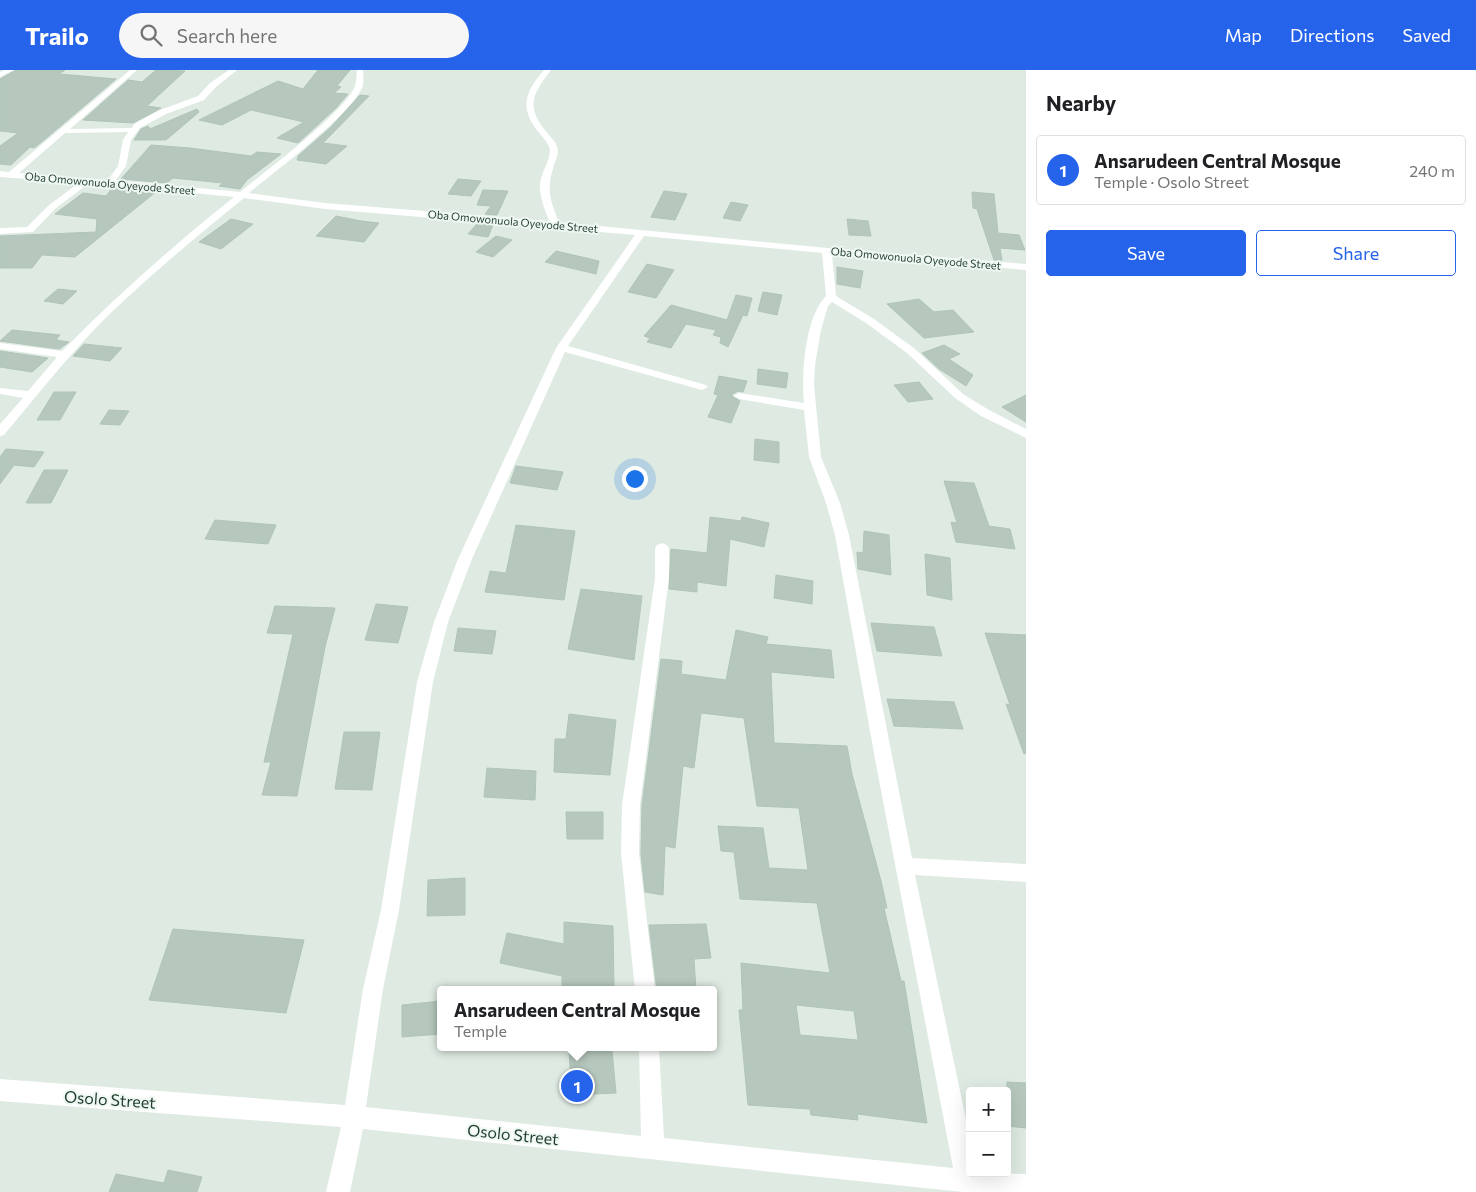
<!DOCTYPE html>
<html lang="en">
<head>
<meta charset="utf-8">
<style>
	:root { --surface:#fff; --page:#f6f6f6; --text:#202124; --muted:#757577; --line:#e0e0e0; --accent:#2563eb }
	body { margin:0; font-family:Commissioner,sans-serif; background:var(--page); color:var(--text) }
	.controls { position:absolute; right:15px; bottom:15px; display:grid; overflow:hidden; border-radius:5px; box-shadow:0 5px 20px #0002 }
	.controls button { width:45px; height:45px; display:grid; place-items:center; padding:0; border:0; border-bottom:1px solid var(--line); background:var(--surface); color:var(--text); font:25px sans-serif }
	.you { position:absolute; left:634px; top:408px; width:18px; height:18px; margin:-12px; border:4px solid #fff; border-radius:50%; background:#1a73e8; box-shadow:0 0 0 8px #1a73e833 }
	.badge { display:grid; place-items:center; width:32px; height:32px; border-radius:50%; background:var(--accent); color:#fff; font-size:16px; font-weight:700 }
	.pin { position:absolute; translate:-50% -50%; border:2px solid #fff; box-shadow:0 1px 5px #0006 }
	.popup { position:absolute; left:437px; top:916px; width:280px; height:65px; box-sizing:border-box; display:grid; place-content:center; border-radius:5px; background:var(--surface); filter:drop-shadow(0 1px 4px #0005); font-size:16px; white-space:nowrap; color:var(--muted) }
	.popup b { font-size:19px; color:var(--text) }
	.popup::after { content:''; position:absolute; left:50%; top:100%; margin-left:-10px; border:10px solid transparent; border-top-color:var(--surface) }
	.list { margin:0; padding:0; list-style:none }
	h2 { display:flex; justify-content:space-between; align-items:center; height:65px; margin:0; padding:0 20px; font-size:21px }
	h2 small { font-size:16px; font-weight:400; color:var(--muted) }
	.list li { display:grid; grid-template-columns:32px 1fr auto; gap:15px; align-items:center; box-sizing:border-box; height:70px; margin:0 10px 10px; padding:0 10px; border:1px solid var(--line); border-radius:5px }
	.list b { display:block; font-size:19px; white-space:nowrap }
	.list p { margin:0; font-size:16px; white-space:nowrap; color:var(--muted) }
	.list em { font-size:16px; font-style:normal; color:var(--muted) }
	.actions { display:flex; gap:10px; padding:15px 20px }
	.actions a { flex:1; padding:11px 0; border:1px solid var(--accent); border-radius:5px; text-align:center; font-size:18px; color:var(--accent) }
	.actions .main { background:var(--accent); color:#fff }
	.icon { flex:none; width:28px; height:28px; fill:none; stroke:currentColor; stroke-width:2; stroke-linecap:round; stroke-linejoin:round }
	.map { position:relative; flex:none; width:1026px; height:1122px; overflow:hidden }
	header { display:flex; align-items:center; gap:30px; box-sizing:border-box; height:70px; padding:0 25px; background:var(--accent); color:#fff }
	header strong { font-size:24px }
	nav { display:flex; gap:28px; margin-inline-start:auto; font-size:18px }
	.search { width:350px; height:45px; background:var(--page); display:flex; align-items:center; gap:12px; box-sizing:border-box; padding:0 18px; border-radius:28px; color:var(--muted); font-size:19px }
	main { display:flex }
	aside { flex:1; background:var(--surface) }
	.map>svg:first-child { display:block }
</style>
</head>
<body>
<header>
<strong>Trailo</strong>
<div class="search"><svg class="icon" aria-label="search" viewBox="0 0 24 24"><circle cx="10" cy="10" r="6"/><path d="M15 15l6 6"/></svg>Search here</div>
<nav><a>Map</a><a>Directions</a><a>Saved</a></nav>
</header>
<main>
<div class="map">
<svg width="1026" height="1122" viewBox="0 0 1026 1122">
	<rect width="100%" height="100%" fill="#deeae2"/>
	<g fill="#b6c8bd" stroke="#b0c4b8" fill-rule="evenodd">
		<path d="M16 0H65L59 4 116 9 44 70 34 78 30 77 11 95 0 94V76L18 63 0 61V9Z"/>
		<path d="M156 0 185 1 147 36 161 38 133 53 83 50 128 10 142 12Z"/>
		<path d="M318 0H350L337 16 341 17 334 23 348 24 336 38 298 73 277 68 304 52 251 40 222 55 199 50 278 11 303 19Z"/>
		<path d="M360 25 369 26 323 73 347 76 326 94 297 90 298 86 331 57Z"/>
		<path d="M197 39 199 42 166 70H134L141 59 148 56 150 59Z"/>
		<path d="M151 75 190 78 251 86 257 82 281 84 247 110 240 119 219 116 223 113 173 108 167 113 121 109Z"/>
		<path d="M458 109 481 111 471 126 448 124Z"/>
		<path d="M113 117 157 121 75 187 42 185 32 198H0V166L96 162 97 149 55 144 83 123 106 126Z"/>
		<path d="M483 120 508 121 497 145 485 144 491 136 477 135Z"/>
		<path d="M664 121 687 124 675 150 651 147Z"/>
		<path d="M972 122 994 124 998 163 1019 165 1025 180 1000 178 1002 190H994L977 139 973 138Z"/>
		<path d="M731 132 748 135 740 151 723 148Z"/>
		<path d="M336 146 361 151 379 153 364 172 316 166Z"/>
		<path d="M231 149 253 154 221 179 199 172Z"/>
		<path d="M847 149 868 151 871 166 849 165Z"/>
		<path d="M477 154 493 155 488 167 468 164Z"/>
		<path d="M496 166 512 170 493 187 476 182Z"/>
		<path d="M556 181 599 191 596 204 545 192Z"/>
		<path d="M647 194 674 200 656 228 628 222Z"/>
		<path d="M837 197 863 201 860 218 837 214Z"/>
		<path d="M58 219 77 221 63 234 44 231Z"/>
		<path d="M763 222 782 225 777 245 758 241Z"/>
		<path d="M736 225 752 228 747 246 743 245 728 277 720 273 721 267 713 265 716 260 686 254 671 278 647 272 650 268 644 266 671 235 727 250Z"/>
		<path d="M919 229 934 242 953 240 974 262 924 268 887 234Z"/>
		<path d="M12 260 60 265 56 270 69 272 59 279 0 271Z"/>
		<path d="M84 274 122 278 110 291 73 286Z"/>
		<path d="M944 275 960 284 949 289 973 305 966 316 939 299 922 283Z"/>
		<path d="M0 281 48 288 32 302 0 297Z"/>
		<path d="M758 299 788 303 786 318 757 314Z"/>
		<path d="M719 306 747 311 743 322 738 321 731 325 740 331 731 353 708 347 718 325 714 324Z"/>
		<path d="M919 312 933 329 908 332 894 315Z"/>
		<path d="M54 322H76L60 350H37Z"/>
		<path d="M1026 325V352L1002 337Z"/>
		<path d="M109 340 129 341 120 355 100 354Z"/>
		<path d="M755 369 779 372V393L754 390Z"/>
		<path d="M6 379 44 382 34 397 14 395 0 414V387Z"/>
		<path d="M516 396 563 402 557 420 510 413Z"/>
		<path d="M44 400H68L51 433H26Z"/>
		<path d="M944 411 974 413 989 456 1010 459 1015 479 956 472 951 452 957 453Z"/>
		<path d="M710 447 741 451 742 447 769 453 764 477 730 469 726 516 697 512V522L669 519 671 479 707 483Z"/>
		<path d="M215 450 276 455 268 474 205 469Z"/>
		<path d="M516 455 575 461 564 530 485 522 490 501 506 503Z"/>
		<path d="M864 461 889 465 891 505 858 499 857 482 863 483Z"/>
		<path d="M925 484 950 488 952 530 927 525Z"/>
		<path d="M776 505 813 511 812 534 774 528Z"/>
		<path d="M581 519 642 526 634 590 568 579Z"/>
		<path d="M376 534 408 537 398 573 365 570Z"/>
		<path d="M275 536 335 538 325 577 297 726 262 725 271 692H264L293 564 267 563Z"/>
		<path d="M871 553 934 557 942 586 877 581Z"/>
		<path d="M458 558 496 561 492 584 454 581Z"/>
		<path d="M736 560 768 567 766 574 831 580 834 608 771 602 774 673 847 676 852 704 881 811 887 838H884L901 911H904L927 1053 857 1044 858 1050 811 1045 810 1039 748 1035 739 940H743L741 893 830 903 817 833 740 829 734 782 721 781 718 756 763 758 769 798 808 800 799 738 757 736 744 648 701 643 694 698 683 696 675 778 665 776 663 825 645 822 641 784 642 735 661 589 682 591 681 604 726 610ZM796 935 854 941 858 970 800 965Z"/>
		<path d="M985 563 1026 565V683L1024 684 1006 634 1010 635Z"/>
		<path d="M887 629 954 632 963 659 894 656Z"/>
		<path d="M569 644 616 650 610 705 554 702 555 669H566Z"/>
		<path d="M344 662H380L372 720 335 719Z"/>
		<path d="M487 698 536 701 535 730 484 727Z"/>
		<path d="M566 742H603V769H567Z"/>
		<path d="M465 808V845L427 846 428 810Z"/>
		<path d="M564 852 613 856 614 920H562V906L500 893 507 863 564 874Z"/>
		<path d="M706 854 711 888 694 889 696 920H657L649 855Z"/>
		<path d="M173 859 304 870 286 943 149 930Z"/>
		<path d="M441 931V964L402 967V935Z"/>
		<path d="M612 980 616 1023 572 1025 569 981Z"/>
		<path d="M1007 1012 1026 1013V1058L1007 1056Z"/>
		<path d="M168 1100 202 1107 197 1122H109L116 1104 164 1113Z"/>
	</g>
	<g fill="none" stroke-linecap="round" stroke-linejoin="round">
		<g fill="#fff" fill-rule="evenodd">
			<path d="M5 0H14L0 7V2Z"/>
			<path d="M130 0H137L70 59 132 58 134 54 160 40 198 26 210 13 229 0H237L216 17 204 30 166 44 140 58 131 70 126 96 116 110 240 122C262 104 349 39 355 15 357 11 356 5 357 0H363C363 5 364 11 363 15 356 41 272 104 249 123L325 133 549 151C545 140 539 126 540 114 541 103 550 91 550 80 549 74 543 68 540 64 519 39 524 23 544 0H551C532 25 525 37 548 64 552 68 558 75 558 81 558 86 554 94 553 99 546 120 551 132 559 152L827 178 1026 194V200L832 184 836 226 874 249 915 279 963 324 989 340 1026 359V368L981 346 955 328 907 283 866 253 832 232 828 236 821 260 815 295 814 315 821 387 840 433 849 465 912 788 1026 794V812L915 805 970 1069V1103L1026 1104V1122H963L363 1059 350 1122H326L341 1057 0 1031V1009L345 1035 363 919 381 840 417 612 434 552 458 489 556 278 635 165 325 139 244 128C200 164 156 200 115 239 74 278 40 322 4 365L0 366V354L23 328 0 324V318L28 321 57 287 0 279V273L62 281C116 226 174 175 234 127L89 113 55 139 33 162 0 164V158L27 157 49 135 79 113 0 107V101L9 102ZM128 62 123 70 118 96 108 110 19 103 65 63ZM644 166 822 183 826 226C805 247 801 304 804 333L739 323 733 326 739 329 804 340 809 387 826 433 835 465 875 689 953 1098 664 1068 659 977H639L641 1066 366 1037 383 919 399 840 433 612 448 552 472 489 565 282 702 320 708 317 706 315 568 276Z"/>
			<path d="M662 473 667 475 669 478V508L640 735 639 783 655 920H635L621 783 622 735 655 508V478L657 475Z"/>
		</g>
	</g>
	<g text-anchor="middle" dominant-baseline="central" stroke-width="4" stroke-linejoin="round" paint-order="stroke">
		<g font-size="11" fill="#1e3b2d" stroke="#eef7f1">
			<text transform="translate(110 113) rotate(5)">Oba Omowonuola Oyeyode Street</text>
			<text transform="translate(513 151) rotate(5)">Oba Omowonuola Oyeyode Street</text>
			<text transform="translate(916 188) rotate(5)">Oba Omowonuola Oyeyode Street</text>
		</g>
		<g font-size="16" fill="#1e3b2d" stroke="#eef7f1">
			<text transform="translate(110 1029) rotate(4)">Osolo Street</text>
			<text transform="translate(513 1064) rotate(6)">Osolo Street</text>
		</g>
	</g>
</svg>
<div class="controls">
<button>+</button>
<button>−</button>
</div>
<div class="you"></div>
<div class="pin badge" style="left:577px;top:1016px">1</div>
<div class="popup"><b>Ansarudeen Central Mosque</b>Temple</div>
</div>
<aside>
<h2>Nearby<small></small></h2>
<ul class="list">
<li><span class="badge">1</span><div><b>Ansarudeen Central Mosque</b><p>Temple · Osolo Street</p></div><em>240 m</em></li>
</ul>
<div class="actions"><a class="main">Save</a><a>Share</a></div>
</aside>
</main>
</body>
</html>
